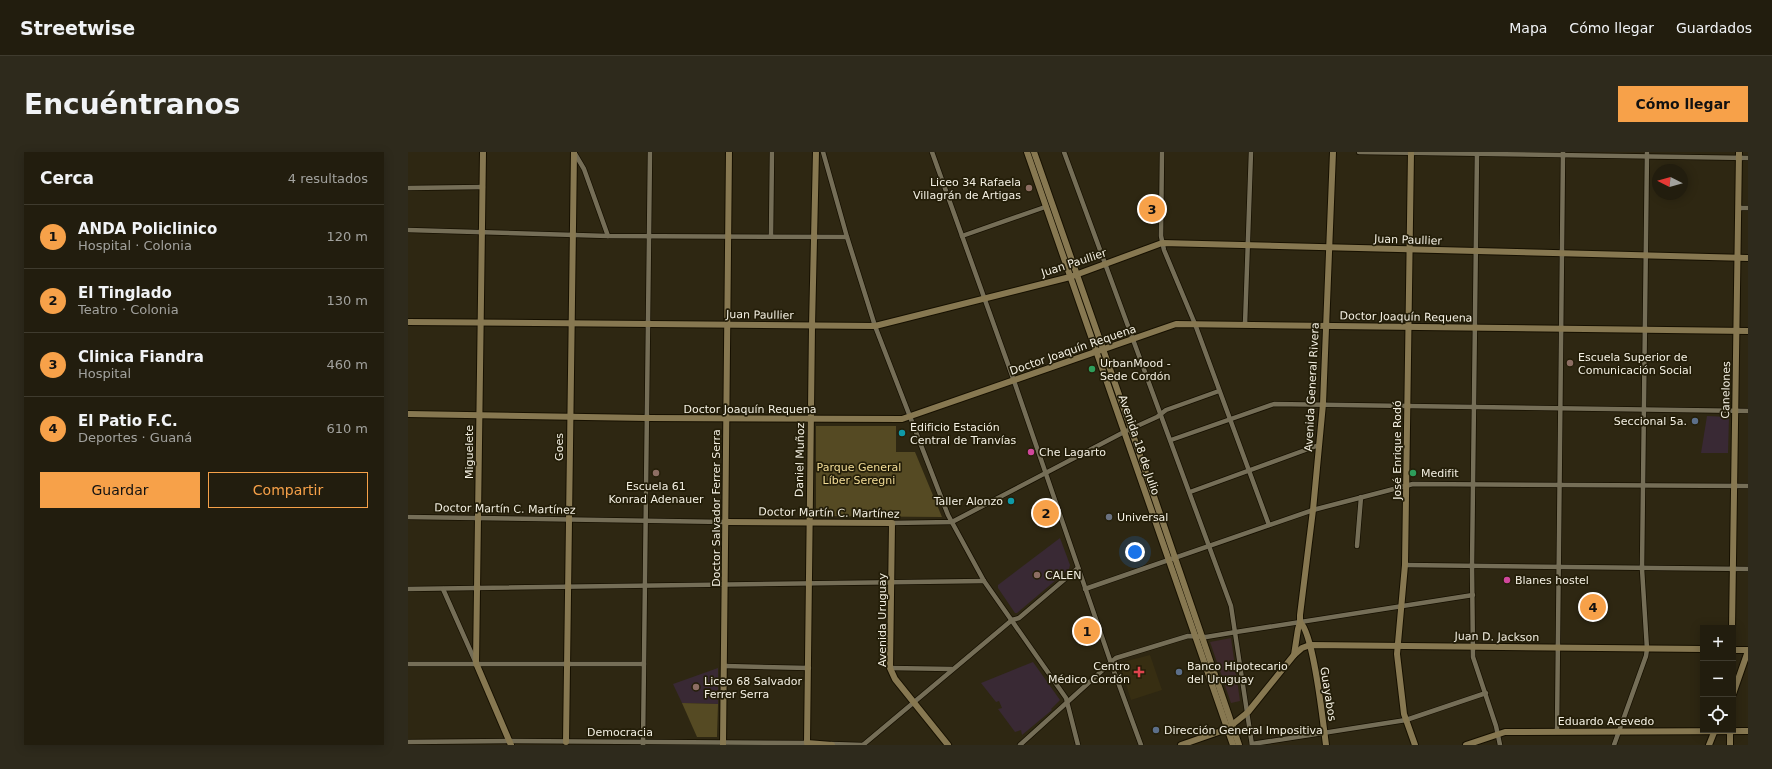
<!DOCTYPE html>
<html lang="es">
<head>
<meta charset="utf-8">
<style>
	:root { --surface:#221d0e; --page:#2e2a1c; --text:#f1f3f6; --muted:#a2a29e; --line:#3f3b2e; --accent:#f7a149 }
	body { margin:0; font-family:"DejaVu Sans",sans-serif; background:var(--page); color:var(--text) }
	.controls { position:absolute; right:12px; bottom:12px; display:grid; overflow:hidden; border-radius:0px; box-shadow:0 2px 10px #0003 }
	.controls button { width:36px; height:36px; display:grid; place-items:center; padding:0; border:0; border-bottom:1px solid var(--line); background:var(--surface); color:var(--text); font:20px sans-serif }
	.compass { position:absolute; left:1244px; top:12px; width:36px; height:36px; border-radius:50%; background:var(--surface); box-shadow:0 2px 10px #0003; rotate:276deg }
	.you { position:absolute; left:727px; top:400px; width:14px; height:14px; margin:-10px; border:3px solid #fff; border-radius:50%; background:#1a73e8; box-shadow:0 0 0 6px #1a73e833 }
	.badge { display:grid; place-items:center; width:26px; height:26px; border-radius:50%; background:var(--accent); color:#111; font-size:13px; font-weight:700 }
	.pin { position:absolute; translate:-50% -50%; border:2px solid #fff; box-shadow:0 1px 4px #0006 }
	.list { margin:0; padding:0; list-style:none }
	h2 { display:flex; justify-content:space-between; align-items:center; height:52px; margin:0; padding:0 16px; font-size:17px }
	h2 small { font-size:13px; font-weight:400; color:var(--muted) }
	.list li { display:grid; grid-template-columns:26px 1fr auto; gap:12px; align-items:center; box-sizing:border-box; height:64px; padding:0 16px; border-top:1px solid var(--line) }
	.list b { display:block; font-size:15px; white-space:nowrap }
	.list p { margin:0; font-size:13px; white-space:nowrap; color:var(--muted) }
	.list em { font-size:13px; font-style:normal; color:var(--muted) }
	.actions { display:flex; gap:8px; padding:12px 16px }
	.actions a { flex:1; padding:9px 0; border:1px solid var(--accent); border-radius:0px; text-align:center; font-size:14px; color:var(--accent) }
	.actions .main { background:var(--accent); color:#111 }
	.icon { flex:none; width:22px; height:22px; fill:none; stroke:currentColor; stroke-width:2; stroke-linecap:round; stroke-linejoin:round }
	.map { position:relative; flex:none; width:1340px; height:593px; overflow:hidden; border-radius:0px }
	header { display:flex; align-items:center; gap:24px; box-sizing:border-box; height:56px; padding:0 20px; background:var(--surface); border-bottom:1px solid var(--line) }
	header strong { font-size:19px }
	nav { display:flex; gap:22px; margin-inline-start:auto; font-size:14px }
	.intro { display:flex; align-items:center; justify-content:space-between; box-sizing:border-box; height:96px; padding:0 24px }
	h1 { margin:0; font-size:28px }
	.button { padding:10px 18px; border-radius:0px; background:var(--accent); color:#111; font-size:14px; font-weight:700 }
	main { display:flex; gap:24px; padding:0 24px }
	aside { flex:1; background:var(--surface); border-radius:0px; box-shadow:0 2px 10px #0003 }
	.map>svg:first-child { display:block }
</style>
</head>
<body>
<header>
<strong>Streetwise</strong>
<nav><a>Mapa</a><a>Cómo llegar</a><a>Guardados</a></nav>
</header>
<div class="intro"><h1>Encuéntranos</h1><a class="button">Cómo llegar</a></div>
<main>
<aside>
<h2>Cerca<small>4 resultados</small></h2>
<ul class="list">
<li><span class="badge">1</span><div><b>ANDA Policlinico</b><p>Hospital · Colonia</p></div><em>120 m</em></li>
<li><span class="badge">2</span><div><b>El Tinglado</b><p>Teatro · Colonia</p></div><em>130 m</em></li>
<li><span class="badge">3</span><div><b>Clinica Fiandra</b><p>Hospital</p></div><em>460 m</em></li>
<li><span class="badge">4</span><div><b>El Patio F.C.</b><p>Deportes · Guaná</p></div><em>610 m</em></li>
</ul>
<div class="actions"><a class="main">Guardar</a><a>Compartir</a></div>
</aside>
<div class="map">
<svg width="1340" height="593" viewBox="0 0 1340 593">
	<rect width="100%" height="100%" fill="#2e2712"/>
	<path fill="#3d292b" d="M823 486 832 549 823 551 802 490Z"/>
	<path fill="#372e12" d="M742 503 754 538 723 548 711 511Z"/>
	<g fill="#392934">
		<path d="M1299 264 1321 265 1320 301H1293Z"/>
		<path d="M652 386 662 413 661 417 609 461H607L590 436V433Z"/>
		<path d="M625 510 652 548 643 557 644 558 614 583 613 578 607 580 590 557 594 556 591 549 588 550 573 531Z"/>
		<path d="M310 516V552L274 551 265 532Z"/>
	</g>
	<g fill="#554a23">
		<path d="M408 274H488V300H507L534 365 408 364Z"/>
		<path d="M1173 447 1198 448V463L1172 462Z"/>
		<path d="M274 551 310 552 309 585H289Z"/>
	</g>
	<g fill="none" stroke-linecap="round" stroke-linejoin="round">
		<defs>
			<g id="street">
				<path d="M166 0 176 17 200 84"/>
				<path d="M415 0 439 85 467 174 540 363 576 429 658 546 670 593"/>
				<path d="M524 0 606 229 703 511 733 593"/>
				<path d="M656 0 823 454 844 593"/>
				<path d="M754 0 753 84 756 98 787 172 861 373"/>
				<path d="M951 0 1340 6"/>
				<path d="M1069 0 1064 414 1065 505 1088 574 1092 593"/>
				<path d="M0 36 75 35"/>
				<path d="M1331 56H1340"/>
				<path d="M0 78 200 84 439 85"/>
				<path d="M363 84 364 0"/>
				<path d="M554 84 637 55"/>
				<path d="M837 173 843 0"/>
				<path d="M763 288 866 252 1340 259"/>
				<path d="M782 340 911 293"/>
				<path d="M0 365 317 370"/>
				<path d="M484 371 544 370 716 280 749 265 758 258 811 239"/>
				<path d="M949 394 953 345"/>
				<path d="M997 413 1340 417"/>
				<path d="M0 437 576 429"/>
				<path d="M35 437 67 509"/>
				<path d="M677 437 905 358 1005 332 1340 334"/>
				<path d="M0 512H236"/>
				<path d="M317 514 401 516"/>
				<path d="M482 516 544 517"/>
				<path d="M1149 579 1155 0"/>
				<path d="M0 590 101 589 399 591V593"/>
				<path d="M423 592 455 593"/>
				<path d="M844 592 998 568 1078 541"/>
				<path d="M235 593 242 0"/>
				<path d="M455 593 604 468 611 466 670 416"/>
				<path d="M612 593 708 506 780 484 798 485 828 480 1065 443"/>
				<path d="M1206 593 1238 504 1239 497 1234 417 1239 0"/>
			</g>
			<g id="secondary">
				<path d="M75 0 68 511 103 593"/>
				<path d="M408 0 404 174 399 591 424 593"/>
				<path d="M619 0 825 593"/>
				<path d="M626 0 723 277 831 593"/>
				<path d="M1003 0 997 413 989 502 996 562 1007 593"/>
				<path d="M0 170 467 174 662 125 754 91 1340 106"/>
				<path d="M0 262 239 266 494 267 768 172 1340 179"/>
				<path d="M317 370 484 371 482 516 487 527 540 593"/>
				<path d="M892 470C906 482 915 571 918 593"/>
				<path d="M1324 476 1331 0"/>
				<path d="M1325 498H1340"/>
				<path d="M886 503 894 496 902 493 1295 497"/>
				<path d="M1325 542 1340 499"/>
				<path d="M158 590 166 0"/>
				<path d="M315 593 321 0"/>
				<path d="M773 593 819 577 840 560 886 503 890 477 892 470V463L905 358 915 252 925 0"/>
				<path d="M1058 593 1097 580 1340 579"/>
				<path d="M1301 593 1307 578"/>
				<path d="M1322 593V578"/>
			</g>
		</defs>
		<use href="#street" stroke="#161000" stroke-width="6"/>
		<use href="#secondary" stroke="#161000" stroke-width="8"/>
		<use href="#street" stroke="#756e57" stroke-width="4.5"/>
		<use href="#secondary" stroke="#877851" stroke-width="6"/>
	</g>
	<g fill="#8d6e63" stroke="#241e09" stroke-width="1.5">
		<circle cx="621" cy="36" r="4"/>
		<circle cx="1162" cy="211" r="4"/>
		<circle cx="248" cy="321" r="4"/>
		<circle cx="629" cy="423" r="4"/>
		<circle cx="288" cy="535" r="4"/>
	</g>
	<g fill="#2e9e5b" stroke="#241e09" stroke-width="1.5">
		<circle cx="684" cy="217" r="4"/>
		<circle cx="1005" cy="321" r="4"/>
	</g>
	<g fill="#5c6f8a" stroke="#241e09" stroke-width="1.5">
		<circle cx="1287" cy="269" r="4"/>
		<circle cx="771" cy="520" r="4"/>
		<circle cx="748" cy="578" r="4"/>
	</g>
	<g fill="#0f9aa8" stroke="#241e09" stroke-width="1.5">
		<circle cx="494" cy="281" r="4"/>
		<circle cx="603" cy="349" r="4"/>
	</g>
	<g fill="#d1479c" stroke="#241e09" stroke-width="1.5">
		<circle cx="623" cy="300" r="4"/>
		<circle cx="1099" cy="428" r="4"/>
	</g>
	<circle fill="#6b7280" stroke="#241e09" stroke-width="1.5" cx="701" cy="365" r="4"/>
	<path fill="#e0444e" stroke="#241e09" stroke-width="1.5" d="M729 514h4v4h4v4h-4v4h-4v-4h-4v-4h4z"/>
	<g text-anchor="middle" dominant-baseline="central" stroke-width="3.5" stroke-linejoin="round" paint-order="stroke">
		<g font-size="11" fill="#f4f0e3" stroke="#241e09" text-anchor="start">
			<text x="613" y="30" text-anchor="end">Liceo 34 Rafaela<tspan x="613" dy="13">Villagrán de Artigas</tspan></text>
			<text x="1170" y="205">Escuela Superior de<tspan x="1170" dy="13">Comunicación Social</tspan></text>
			<text x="692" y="211">UrbanMood -<tspan x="692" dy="13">Sede Cordón</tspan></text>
			<text x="1279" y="269" text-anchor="end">Seccional 5a.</text>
			<text x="502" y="275">Edificio Estación<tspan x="502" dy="13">Central de Tranvías</tspan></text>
			<text x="631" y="300">Che Lagarto</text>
			<text x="1013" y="321">Medifit</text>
			<text x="248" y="334" text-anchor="middle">Escuela 61<tspan x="248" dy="13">Konrad Adenauer</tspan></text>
			<text x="595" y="349" text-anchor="end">Taller Alonzo</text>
			<text x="709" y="365">Universal</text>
			<text x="637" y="423">CALEN</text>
			<text x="1107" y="428">Blanes hostel</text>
			<text x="722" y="514" text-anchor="end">Centro<tspan x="722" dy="13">Médico Cordón</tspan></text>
			<text x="779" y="514">Banco Hipotecario<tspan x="779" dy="13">del Uruguay</tspan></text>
			<text x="296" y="529">Liceo 68 Salvador<tspan x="296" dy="13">Ferrer Serra</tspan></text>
			<text x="756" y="578">Dirección General Impositiva</text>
		</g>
		<g font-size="11" fill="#f4f0e3" stroke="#241e09">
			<text transform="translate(1000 88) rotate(2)">Juan Paullier</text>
			<text transform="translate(666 111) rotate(-18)">Juan Paullier</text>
			<text transform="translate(352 163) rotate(1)">Juan Paullier</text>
			<text transform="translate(998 165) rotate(1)">Doctor Joaquín Requena</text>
			<text transform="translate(665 198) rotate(-19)">Doctor Joaquín Requena</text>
			<text transform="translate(904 235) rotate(-87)">Avenida General Rivera</text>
			<text transform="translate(1318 238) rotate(-89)">Canelones</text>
			<text x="342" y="257">Doctor Joaquín Requena</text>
			<text transform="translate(731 293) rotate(71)">Avenida 18 de Julio</text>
			<text transform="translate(151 295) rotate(-90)">Goes</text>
			<text transform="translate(989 298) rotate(-90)">José Enrique Rodó</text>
			<text transform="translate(61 300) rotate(-90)">Miguelete</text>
			<text transform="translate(392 308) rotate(-89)">Daniel Muñoz</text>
			<text transform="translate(308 356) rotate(-90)">Doctor Salvador Ferrer Serra</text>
			<text transform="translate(97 357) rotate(1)">Doctor Martín C. Martínez</text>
			<text transform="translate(421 361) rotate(1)">Doctor Martín C. Martínez</text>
			<text transform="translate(474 468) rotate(-90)">Avenida Uruguay</text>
			<text transform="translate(1089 485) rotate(1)">Juan D. Jackson</text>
			<text transform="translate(920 542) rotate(81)">Guayabos</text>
			<text x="1198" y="569">Eduardo Acevedo</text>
			<text x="212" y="580">Democracia</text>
		</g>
		<g font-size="11" fill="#f3dd97" stroke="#241e09">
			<text x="451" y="315">Parque General<tspan x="451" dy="13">Líber Seregni</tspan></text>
		</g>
	</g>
</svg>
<div class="controls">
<button>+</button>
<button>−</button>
<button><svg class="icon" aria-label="locate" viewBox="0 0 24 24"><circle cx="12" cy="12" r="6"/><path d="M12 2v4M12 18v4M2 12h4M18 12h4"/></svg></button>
</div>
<svg class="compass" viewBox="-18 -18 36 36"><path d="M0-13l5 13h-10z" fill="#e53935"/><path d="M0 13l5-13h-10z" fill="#a2a29e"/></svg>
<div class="you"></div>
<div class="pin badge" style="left:679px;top:479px">1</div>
<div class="pin badge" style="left:638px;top:361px">2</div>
<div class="pin badge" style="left:744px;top:57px">3</div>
<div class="pin badge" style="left:1185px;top:455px">4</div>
</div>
</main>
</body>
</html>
